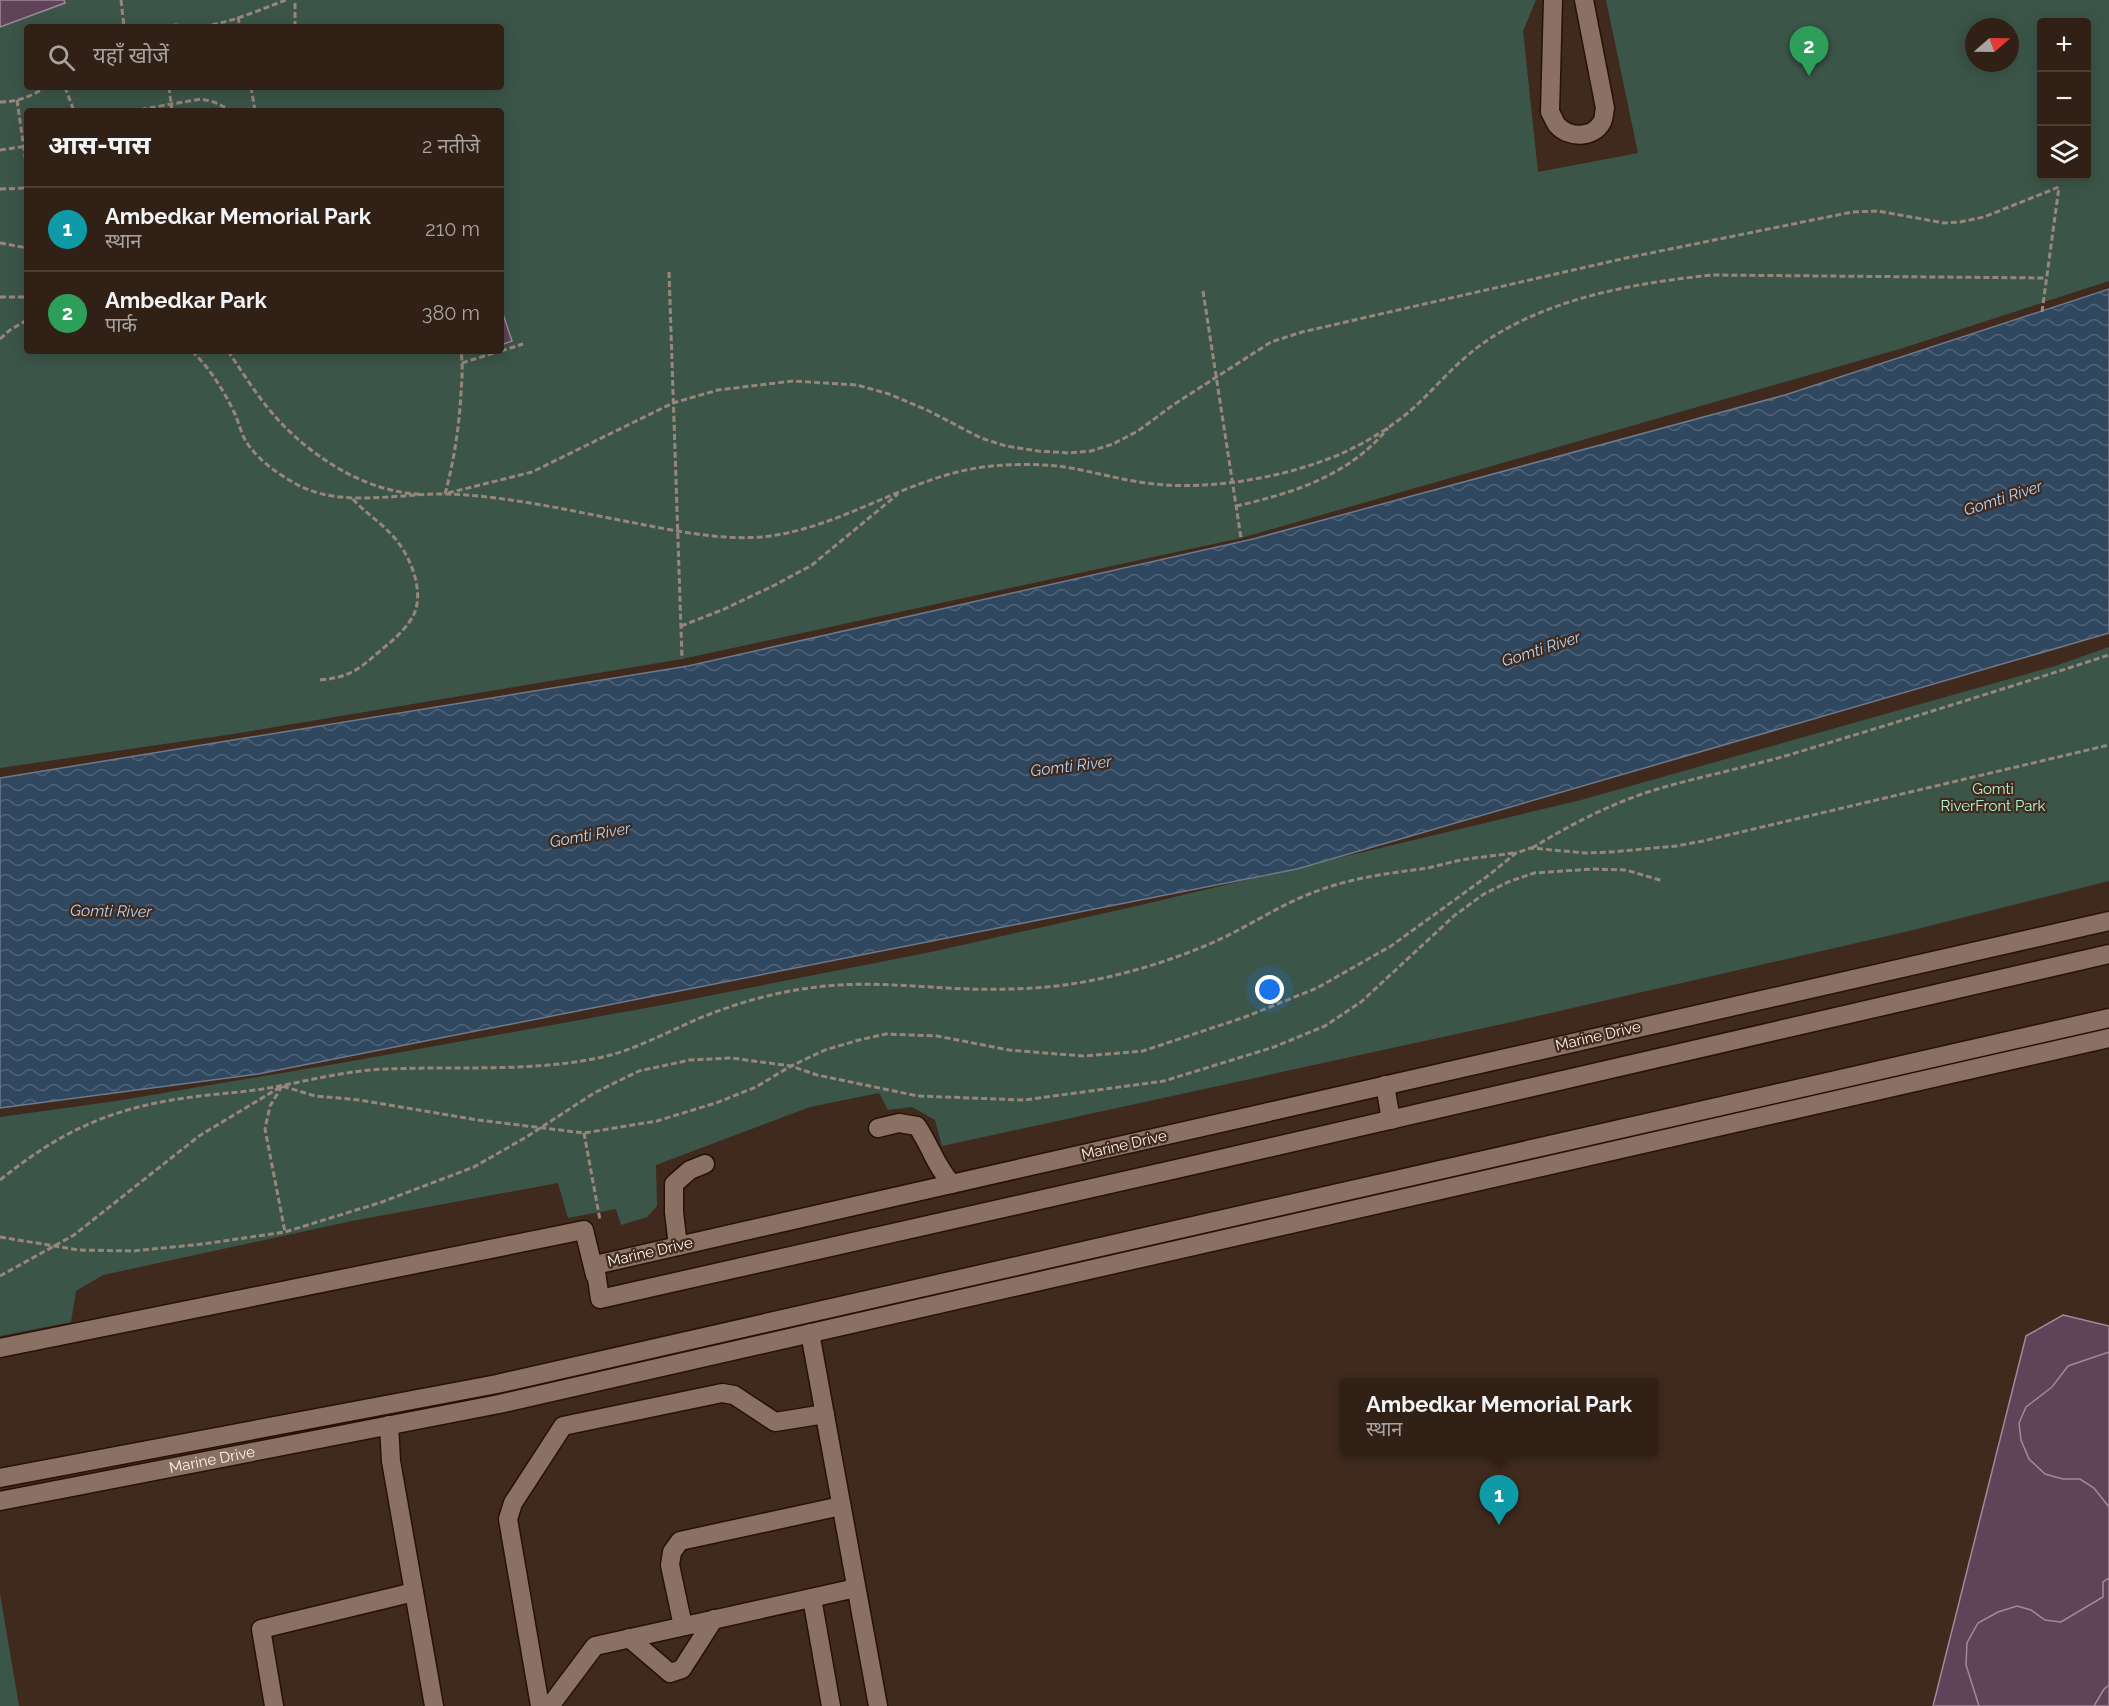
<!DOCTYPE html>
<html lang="hi">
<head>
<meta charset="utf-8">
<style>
	:root { --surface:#302016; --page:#38281f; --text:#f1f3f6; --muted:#a8a3a1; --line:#4b3e35; --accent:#fe9b58 }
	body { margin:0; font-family:Raleway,"Noto Sans Devanagari",sans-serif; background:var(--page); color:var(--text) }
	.controls { position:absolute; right:18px; top:18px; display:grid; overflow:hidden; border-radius:6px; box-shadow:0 3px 15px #0003 }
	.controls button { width:54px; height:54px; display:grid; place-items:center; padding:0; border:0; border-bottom:2px solid var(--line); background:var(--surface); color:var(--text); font:30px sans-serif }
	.compass { position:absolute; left:1965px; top:18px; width:54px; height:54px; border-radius:50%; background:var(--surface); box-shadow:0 3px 15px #0003; rotate:70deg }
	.you { position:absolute; left:1270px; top:990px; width:21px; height:21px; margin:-15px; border:4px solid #fff; border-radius:50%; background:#1a73e8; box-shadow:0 0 0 9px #1a73e833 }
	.badge { display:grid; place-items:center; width:39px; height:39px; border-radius:50%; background:var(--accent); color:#fff; font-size:20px; font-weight:700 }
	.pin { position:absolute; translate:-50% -50px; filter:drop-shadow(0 2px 3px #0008) }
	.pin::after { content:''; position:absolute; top:32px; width:21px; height:18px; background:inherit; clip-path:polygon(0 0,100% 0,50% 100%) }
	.popup { position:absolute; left:1340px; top:1378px; width:318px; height:78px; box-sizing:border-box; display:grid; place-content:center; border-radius:6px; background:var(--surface); filter:drop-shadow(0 2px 4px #0005); font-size:20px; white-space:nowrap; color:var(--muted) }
	.popup b { font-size:22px; color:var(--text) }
	.popup::after { content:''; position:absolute; left:50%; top:100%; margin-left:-12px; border:12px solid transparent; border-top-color:var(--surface) }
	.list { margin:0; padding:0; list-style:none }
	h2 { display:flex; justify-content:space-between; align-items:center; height:78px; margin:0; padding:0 24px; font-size:26px }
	h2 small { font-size:20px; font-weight:400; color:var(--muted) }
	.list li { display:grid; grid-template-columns:39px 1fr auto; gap:18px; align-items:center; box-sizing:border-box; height:84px; padding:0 24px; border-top:2px solid var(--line) }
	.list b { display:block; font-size:22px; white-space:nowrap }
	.list p { margin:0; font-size:20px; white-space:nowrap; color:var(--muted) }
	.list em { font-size:20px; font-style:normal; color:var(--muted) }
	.icon { flex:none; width:33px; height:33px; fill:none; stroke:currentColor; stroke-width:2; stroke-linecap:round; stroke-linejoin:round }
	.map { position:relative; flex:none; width:2109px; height:1706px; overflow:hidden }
	.search { position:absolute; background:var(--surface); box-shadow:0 3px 15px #0003; left:24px; top:24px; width:480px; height:66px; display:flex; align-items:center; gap:15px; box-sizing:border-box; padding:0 21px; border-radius:6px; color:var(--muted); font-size:22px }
	.panel { position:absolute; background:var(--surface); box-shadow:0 3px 15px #0003; left:24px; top:108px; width:480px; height:246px; border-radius:6px }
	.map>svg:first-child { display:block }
</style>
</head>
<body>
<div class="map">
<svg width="2109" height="1706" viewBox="0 0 2109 1706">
	<defs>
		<pattern id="water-waves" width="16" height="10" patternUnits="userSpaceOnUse" patternTransform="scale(1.5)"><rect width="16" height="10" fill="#304760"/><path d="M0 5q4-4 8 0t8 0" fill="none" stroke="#4f6277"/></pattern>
	</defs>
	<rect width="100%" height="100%" fill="#402a1e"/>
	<g fill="#3c5549" fill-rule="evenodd">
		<path d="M0 0H1536L1523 31 1538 172 1638 153 1606 0H2109V281L1903 348 1241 538 682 659 233 734 0 768ZM2042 22H2086V176H2042ZM27 27H501V87H27ZM1974 27H2010V63H1974ZM27 111H501V351H27Z"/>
		<path d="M2109 647V881L1909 931 1507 1023 942 1146 935 1120 912 1107 888 1110 879 1093 810 1107 656 1165 657 1206 647 1217 621 1225 616 1209 568 1218 558 1183 352 1221 103 1275 76 1291 71 1322 0 1336V1117L116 1101 341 1063 657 1006 931 952 1141 905 1581 800 2055 666Z"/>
		<path d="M0 1594 19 1706H0Z"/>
	</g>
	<path fill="url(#water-waves)" stroke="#6e7a8a" stroke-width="1.5" d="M2109 289V633L1297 869 258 1074 0 1108V778L688 666 1253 539 1785 395Z"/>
	<g fill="#604358" stroke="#a2899a" stroke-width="1.5">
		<path d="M0 0H64L65 3 0 27Z"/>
		<path d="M501 308 512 341 501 345Z"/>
		<path d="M2063 1315 2109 1326V1706H1933L2026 1336Z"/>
		<path d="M2109 1352V1507L2094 1488 2080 1479H2063L2045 1474 2029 1459 2021 1440 2019 1423 2026 1407 2052 1387 2068 1366Z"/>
		<path d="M2109 1578V1685L2104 1689 2094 1706H1979L1966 1665 1967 1643 1978 1623 1998 1612 2017 1606 2031 1610 2045 1620 2061 1622 2103 1597V1582Z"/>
	</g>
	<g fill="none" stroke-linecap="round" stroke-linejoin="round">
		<defs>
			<g id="minor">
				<path d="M1553 0 1550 112C1552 115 1554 121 1557 125 1568 138 1593 139 1602 122 1604 119 1604 112 1605 108L1584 0"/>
				<path d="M2109 921 595 1265 600 1299 1194 1165 2109 954"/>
				<path d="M1385 1085 1391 1120"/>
				<path d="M878 1128 899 1123 917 1126C930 1145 936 1167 952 1184"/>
				<path d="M678 1246 674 1212V1184L690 1170 705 1164"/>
				<path d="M810 1333 878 1706"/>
				<path d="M0 1348 584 1230 595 1275"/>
				<path d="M389 1425 391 1461 434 1706"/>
				<path d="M0 1478 497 1384 2109 1018"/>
				<path id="s1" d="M0 1501 499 1404 2109 1038"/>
				<path d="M812 1598 831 1706"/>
				<path d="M683 1626 670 1565 672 1552 680 1541 841 1506"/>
				<path d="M629 1638 670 1673 682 1669 714 1619"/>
				<path d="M274 1706 261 1629 414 1592"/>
				<path d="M540 1706 508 1519 513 1503 563 1426 722 1393 734 1395 775 1422 825 1414"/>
				<path d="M550 1706 595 1646 856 1588"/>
			</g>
		</defs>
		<use href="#minor" stroke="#261207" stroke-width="21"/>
		<g stroke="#98867d" stroke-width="3" stroke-dasharray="6 3" stroke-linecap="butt">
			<path d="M121 0 124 27"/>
			<path d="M238 17 240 27"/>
			<path d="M41 25 42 27"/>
			<path d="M156 27 176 25 188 27"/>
			<path d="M194 27C226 25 257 11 286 0"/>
			<path d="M295 27V0"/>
			<path d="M65 87 74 111"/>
			<path d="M169 87 172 111"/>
			<path d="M251 87 255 111"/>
			<path d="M17 100 27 170"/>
			<path d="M0 102C17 102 32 96 46 87"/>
			<path d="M132 111 201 99 214 102 232 111"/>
			<path d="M0 150 27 146"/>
			<path d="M0 189 27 188"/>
			<path d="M0 243 27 248"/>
			<path d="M669 272 682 659"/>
			<path d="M1203 291 1241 538"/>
			<path d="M0 297H27"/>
			<path d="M2042 312 2059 187"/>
			<path d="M0 339 10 330 27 320"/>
			<path d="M192 351C210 369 223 389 234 412 239 422 241 434 247 443 258 459 275 472 291 481 337 510 395 493 447 494 511 496 581 513 645 525 682 532 722 540 761 537 844 529 909 474 992 466 1013 464 1037 464 1058 466 1094 471 1129 483 1166 485 1212 488 1270 479 1314 464 1348 453 1381 435 1409 412 1434 390 1455 363 1482 344 1547 298 1635 283 1712 275L2046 278"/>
			<path d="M228 351C245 376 262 404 283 425 318 461 370 493 421 494"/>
			<path d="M501 351 523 344"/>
			<path d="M462 363 500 351"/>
			<path d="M448 493 532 472 673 403 718 390 793 381 857 385 889 394 927 410 981 438 1006 446 1038 451 1069 453 1091 451 1113 444 1138 431 1173 405 1271 342 1302 332 1626 258 1852 212 1878 211 1944 223 1960 222 1984 217 2059 187"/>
			<path d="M445 494C454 461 459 428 461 393 462 379 463 364 461 351"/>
			<path d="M1236 506C1294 493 1350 475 1388 428"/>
			<path d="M681 626 722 610 775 585 812 565 898 494"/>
			<path d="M320 680C354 677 362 666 387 645 396 638 409 625 414 614 425 590 409 552 391 534 379 521 363 511 351 497"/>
			<path d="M1532 848C1570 825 1608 805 1651 791 1697 777 1745 768 1792 754 1898 722 2004 689 2109 655"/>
			<path d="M282 1086 270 1106 265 1129 285 1232"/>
			<path d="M584 1133 600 1220"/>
			<path d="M0 1180C60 1132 108 1109 185 1098 211 1094 237 1093 263 1089 305 1082 345 1070 388 1069 456 1066 524 1072 593 1059 634 1052 671 1029 710 1014 741 1002 777 992 810 988 862 980 915 987 967 989 1003 990 1042 989 1078 983 1124 975 1171 961 1214 942 1250 926 1282 903 1320 890 1355 877 1392 873 1428 868 1441 865 1454 861 1467 859 1482 857 1498 855 1514 853"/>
			<path d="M0 1237 79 1250 133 1251 203 1244 285 1232 382 1202 474 1167 528 1136 594 1093 639 1071 690 1060 731 1058 791 1066 817 1075 918 1096 1024 1100 1164 1081 1274 1047 1325 1026 1361 1002 1455 915 1484 894 1508 882 1534 873 1593 869 1626 870 1663 881"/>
			<path d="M0 1276 74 1235 199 1136 282 1086 315 1096 360 1100 478 1120 584 1133 657 1121 716 1103 756 1087 791 1066 825 1050 859 1040 886 1034 937 1036 1009 1050 1083 1056 1143 1051 1245 1017 1317 988 1391 946 1489 875 1516 853 1531 848 1585 853 1611 852 1676 846 1703 841 2109 745"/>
		</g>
		<use href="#minor" stroke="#8b7163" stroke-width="18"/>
	</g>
	<g text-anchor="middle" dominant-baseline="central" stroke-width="4.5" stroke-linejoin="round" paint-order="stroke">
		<g font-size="15" fill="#b2f5d3" stroke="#402a1e">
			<text x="1993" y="789">Gomti<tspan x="1993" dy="17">RiverFront Park</tspan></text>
		</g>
		<g font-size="15" fill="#fef2ec" stroke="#402a1e">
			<text transform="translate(1598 1036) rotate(-13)">Marine Drive</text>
			<text transform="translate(1124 1145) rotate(-13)">Marine Drive</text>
			<text transform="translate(650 1252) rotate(-13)">Marine Drive</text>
			<text stroke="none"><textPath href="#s1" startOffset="216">Marine Drive</textPath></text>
		</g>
		<g font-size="16" font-style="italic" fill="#b1d4fa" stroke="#402a1e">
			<text transform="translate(2003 498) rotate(-18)">Gomti River</text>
			<text transform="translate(1541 649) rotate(-18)">Gomti River</text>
			<text transform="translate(1071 766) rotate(-7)">Gomti River</text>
			<text transform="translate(590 835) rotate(-10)">Gomti River</text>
			<text transform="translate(111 911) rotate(1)">Gomti River</text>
		</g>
	</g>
</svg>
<div class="controls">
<button>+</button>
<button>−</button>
<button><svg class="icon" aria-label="layers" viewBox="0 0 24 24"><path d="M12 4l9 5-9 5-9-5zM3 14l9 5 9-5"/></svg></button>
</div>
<svg class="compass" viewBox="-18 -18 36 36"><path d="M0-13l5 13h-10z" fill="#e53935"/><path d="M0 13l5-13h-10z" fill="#a8a3a1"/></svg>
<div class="you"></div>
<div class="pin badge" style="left:1499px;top:1525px;background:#0f9aa8">1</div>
<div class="popup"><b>Ambedkar Memorial Park</b>स्थान</div>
<div class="pin badge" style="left:1809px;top:76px;background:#2e9e5b">2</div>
<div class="search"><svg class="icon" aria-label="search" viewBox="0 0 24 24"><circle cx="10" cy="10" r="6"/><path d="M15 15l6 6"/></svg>यहाँ खोजें</div>
<section class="panel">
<h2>आस-पास<small>2 नतीजे</small></h2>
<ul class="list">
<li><span class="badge" style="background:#0f9aa8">1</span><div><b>Ambedkar Memorial Park</b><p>स्थान</p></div><em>210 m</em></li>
<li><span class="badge" style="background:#2e9e5b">2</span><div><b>Ambedkar Park</b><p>पार्क</p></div><em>380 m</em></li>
</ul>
</section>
</div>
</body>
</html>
